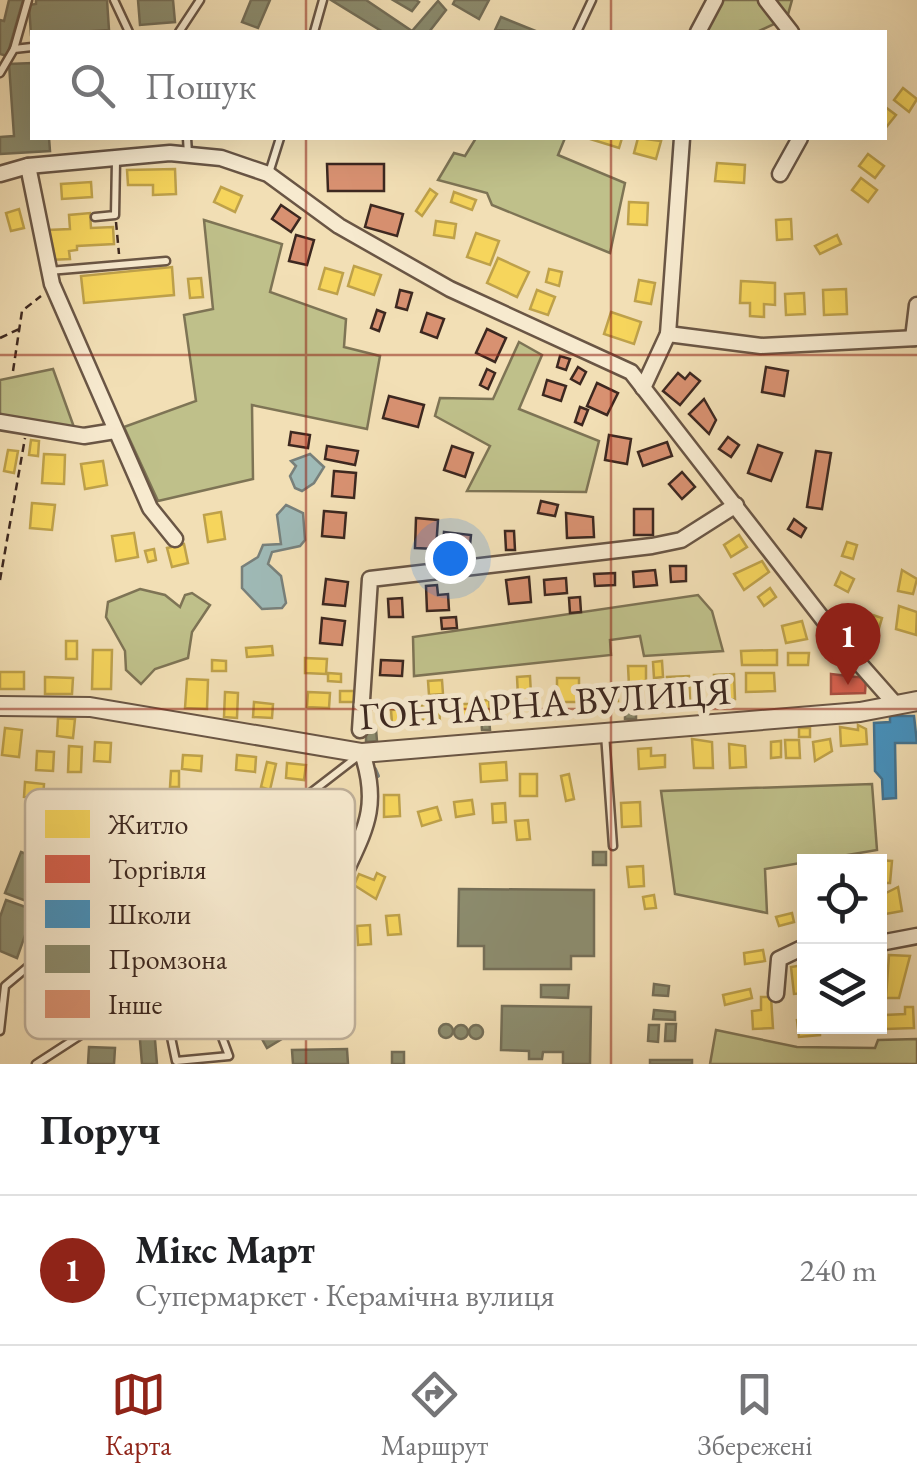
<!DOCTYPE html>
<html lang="uk">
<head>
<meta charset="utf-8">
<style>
	:root { --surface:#fff; --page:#f2f2f2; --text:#202124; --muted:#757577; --line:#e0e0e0; --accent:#8f2418 }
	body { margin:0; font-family:"EB Garamond",serif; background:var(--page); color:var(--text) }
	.controls { position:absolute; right:30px; bottom:30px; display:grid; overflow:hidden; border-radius:0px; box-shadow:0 10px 40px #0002 }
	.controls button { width:90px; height:90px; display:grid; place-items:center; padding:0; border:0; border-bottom:2px solid var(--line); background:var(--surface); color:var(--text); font:50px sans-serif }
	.you { position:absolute; left:450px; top:558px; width:35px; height:35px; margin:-25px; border:8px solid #fff; border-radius:50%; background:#1a73e8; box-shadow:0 0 0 15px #1a73e833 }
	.badge { display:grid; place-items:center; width:65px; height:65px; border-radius:50%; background:var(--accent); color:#fff; font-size:32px; font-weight:700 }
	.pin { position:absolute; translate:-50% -82px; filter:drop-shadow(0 2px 5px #0008) }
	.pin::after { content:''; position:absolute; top:52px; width:35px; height:30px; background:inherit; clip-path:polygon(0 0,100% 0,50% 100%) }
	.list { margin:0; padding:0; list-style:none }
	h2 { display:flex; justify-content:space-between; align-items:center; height:130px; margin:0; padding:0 40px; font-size:42px }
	h2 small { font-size:32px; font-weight:400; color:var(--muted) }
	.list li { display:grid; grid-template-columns:65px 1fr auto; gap:30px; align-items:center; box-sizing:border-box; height:150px; padding:0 40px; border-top:2px solid var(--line) }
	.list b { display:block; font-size:38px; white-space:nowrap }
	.list p { margin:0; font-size:32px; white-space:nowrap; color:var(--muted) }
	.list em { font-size:32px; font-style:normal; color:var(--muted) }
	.icon { flex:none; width:55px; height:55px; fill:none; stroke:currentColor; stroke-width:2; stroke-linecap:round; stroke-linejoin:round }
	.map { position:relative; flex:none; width:917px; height:1064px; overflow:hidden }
	.search { position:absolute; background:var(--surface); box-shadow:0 10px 40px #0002; left:30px; right:30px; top:30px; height:110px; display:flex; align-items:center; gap:25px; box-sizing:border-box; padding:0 35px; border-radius:0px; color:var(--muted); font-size:38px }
	.sheet { height:280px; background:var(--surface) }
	nav { display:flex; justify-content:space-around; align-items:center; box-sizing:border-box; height:140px; border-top:2px solid var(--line); background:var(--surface); font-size:28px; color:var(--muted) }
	nav a { display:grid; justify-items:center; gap:5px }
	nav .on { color:var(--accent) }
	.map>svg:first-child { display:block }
</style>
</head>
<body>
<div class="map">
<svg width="917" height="1064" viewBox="0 0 917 1064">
	<rect width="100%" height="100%" fill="#f2dfb5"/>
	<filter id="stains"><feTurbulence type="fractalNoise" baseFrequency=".002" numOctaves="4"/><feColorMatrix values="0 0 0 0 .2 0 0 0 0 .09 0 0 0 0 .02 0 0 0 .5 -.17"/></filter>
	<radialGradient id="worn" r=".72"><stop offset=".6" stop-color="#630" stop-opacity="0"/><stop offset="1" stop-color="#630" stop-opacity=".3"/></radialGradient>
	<g fill="#bfc08a" stroke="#7e7455" stroke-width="2.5">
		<path d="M722 0H792L787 18 757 32H706Z"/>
		<path d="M476 138H565L558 155 625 183 610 253 492 205 487 193 438 180 454 153 465 156Z"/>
		<path d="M204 220 282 244 270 292 346 319 344 347 380 356 367 429 252 405 253 479 158 501 124 427 196 401 184 315 213 309Z"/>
		<path d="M519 342 542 355 519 409 599 441 586 492 467 491 490 446 435 416 440 398 493 399Z"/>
		<path d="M53 369 75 430 0 417V380Z"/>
		<path d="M140 589 165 595 180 607 185 595 192 593 210 605 192 632 188 658 155 669 141 684 126 670 125 651 106 617 108 602Z"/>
		<path d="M698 595 712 611 723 651 644 656 640 636 610 640 611 655 414 676 413 637Z"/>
		<path d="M872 784 877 850 765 869 767 913 675 894 661 791Z"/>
		<path d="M716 1030 797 1047 875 1048 878 1040 917 1039V1064H710Z"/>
	</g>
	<g fill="#9fbab7" stroke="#78807b" stroke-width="2.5">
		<path d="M310 454 324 467 314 483 302 491 295 488 290 476 296 466 291 461Z"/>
		<path d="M286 505 303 513 305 540 300 546 272 552 268 564 281 576 286 603 282 608 262 609 242 588V567L258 557 263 545 281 544 277 515Z"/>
	</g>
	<g fill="#f6d55c" stroke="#bea14a" stroke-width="2.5">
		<path d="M903 88 917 99 909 112 894 100Z"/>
		<path d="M884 106 896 115 884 130Z"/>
		<path d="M587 138H622L619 148Z"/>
		<path d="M638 138 661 141 656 159 634 153Z"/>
		<path d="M868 154 884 166 875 178 859 166Z"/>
		<path d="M717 163 745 165 744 183 715 181Z"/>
		<path d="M175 169 176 194 153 195V185H128L127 170Z"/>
		<path d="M861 178 877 190 868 202 852 190Z"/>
		<path d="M91 182 92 197 62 199 61 184Z"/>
		<path d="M221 187 242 196 235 212 214 202Z"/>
		<path d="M430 189 437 194 422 216 416 211Z"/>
		<path d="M454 192 476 200 472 210 451 202Z"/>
		<path d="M629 202 648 203 647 225 628 224Z"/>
		<path d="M19 209 24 228 11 231 6 213Z"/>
		<path d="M90 213 91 228 113 227 114 244 77 246V250L69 251 70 259 49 260 48 230 70 229 69 215Z"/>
		<path d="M791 219 792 239 777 240 776 220Z"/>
		<path d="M436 221 456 224 454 238 434 235Z"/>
		<path d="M476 233 499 241 490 265 467 257Z"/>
		<path d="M837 235 841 244 820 254 815 246Z"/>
		<path d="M498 258 529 272 517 297 487 283Z"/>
		<path d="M354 266 381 275 374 295 348 286Z"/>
		<path d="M172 267 174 295 84 303 81 276Z"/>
		<path d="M325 268 343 273 337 294 319 289Z"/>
		<path d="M549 269 562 272 559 286 546 282Z"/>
		<path d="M201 278 203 297 190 298 188 279Z"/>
		<path d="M639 280 655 283 651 304 635 301Z"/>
		<path d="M741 281 775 283V305L764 304V317L750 316V303H740Z"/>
		<path d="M846 289 847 314 824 315 823 290Z"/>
		<path d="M537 290 555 297 548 315 530 309Z"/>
		<path d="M804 293 805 314 786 315 785 294Z"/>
		<path d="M611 312 641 322 634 344 604 334Z"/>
		<path d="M31 440 39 441 38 456 29 455Z"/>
		<path d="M8 450 18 451 14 473 4 471Z"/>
		<path d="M44 454 65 455 64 484 42 483Z"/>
		<path d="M103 461 107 485 85 489 81 464Z"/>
		<path d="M32 503 55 505 52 530 30 528Z"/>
		<path d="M221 512 225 539 208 542 204 515Z"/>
		<path d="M134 533 138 557 116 561 112 536Z"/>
		<path d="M739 535 747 547 731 557 724 545Z"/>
		<path d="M847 542 857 545 853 559 842 556Z"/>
		<path d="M184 544 188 563 172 567 167 548Z"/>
		<path d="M154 549 156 560 148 562 145 551Z"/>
		<path d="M762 561 769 572 744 590 734 574Z"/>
		<path d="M902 570 917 579 913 594 898 591Z"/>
		<path d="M841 572 854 579 848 592 835 585Z"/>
		<path d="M770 588 776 597 764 606 758 597Z"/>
		<path d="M899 606 917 612 916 635 896 629Z"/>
		<path d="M858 610 882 618 876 638 858 631 861 623 854 621Z"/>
		<path d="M802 621 807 639 786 643 782 626Z"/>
		<rect x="66" y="641" width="11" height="18"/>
		<path d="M272 646 273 655 247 657 246 648Z"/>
		<path d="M93 650H112L111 689H92Z"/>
		<path d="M777 650V665H742L741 651Z"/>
		<path d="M788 653H809L808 665H788Z"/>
		<path d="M305 658 327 659 326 674 305 673Z"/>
		<path d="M212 660 226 661V671H212Z"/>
		<path d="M662 661 663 677 654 678 653 662Z"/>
		<path d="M628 666H646V685L629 686Z"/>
		<rect x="0" y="672" width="24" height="17"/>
		<path d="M328 673 341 674V682L328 681Z"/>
		<path d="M746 673H774L775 691 746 692Z"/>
		<path d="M734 674 735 699 716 700 714 675Z"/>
		<path d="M530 676 531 695 518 696 517 677Z"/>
		<path d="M689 676 690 699 668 700 667 677Z"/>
		<path d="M45 677 73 678 72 694H45Z"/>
		<rect x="557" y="678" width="22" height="24"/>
		<path d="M187 679 208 680 207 709 185 708Z"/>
		<path d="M442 680 443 694 429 695 428 681Z"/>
		<path d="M617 685 618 701H599V686Z"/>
		<rect x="340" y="691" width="14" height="11"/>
		<path d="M225 692 238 693 237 718 224 717Z"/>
		<path d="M308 692 330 693 329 708 307 707Z"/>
		<path d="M489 700 490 716 477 717 476 701Z"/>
		<path d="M254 702 273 704 272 718 253 717Z"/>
		<path d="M439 704 440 723 423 724 422 705Z"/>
		<path d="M459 704H474V721H458Z"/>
		<path d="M406 709 407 723H392L391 710Z"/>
		<path d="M58 718 75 719 73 738 57 736Z"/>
		<path d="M858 725 866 729 867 744 841 746 840 727 858 730Z"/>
		<path d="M5 728 22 730 19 757 2 755Z"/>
		<rect x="799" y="728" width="11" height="9"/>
		<path d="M692 739 712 742 713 768H694Z"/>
		<path d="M830 739 832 751 815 761 813 742Z"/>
		<path d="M785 740H799L800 758H786Z"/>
		<path d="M781 741V757L771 758V742Z"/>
		<path d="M95 742 111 743 110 762 94 761Z"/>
		<path d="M729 744 745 746 746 767 730 768Z"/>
		<path d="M69 746 82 747 81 772H68Z"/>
		<path d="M651 748V756L665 755V767L639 769 638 749Z"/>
		<path d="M37 751 54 752 53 771 36 770Z"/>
		<path d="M183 755 202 756 201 771 182 769Z"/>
		<path d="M237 755 256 757 255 772 236 770Z"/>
		<path d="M267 762 276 764 270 790 261 787Z"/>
		<path d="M506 762 507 780 481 782 480 764Z"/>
		<path d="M287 763 306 765 304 780 286 778Z"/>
		<path d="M171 771H179V787H170Z"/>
		<rect x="520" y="774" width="17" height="22"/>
		<path d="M569 774 574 799 566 801 561 776Z"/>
		<path d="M25 782 44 784 43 799 24 797Z"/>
		<path d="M384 795H399L400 816 384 817Z"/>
		<path d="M472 800 474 814 456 817 454 802Z"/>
		<path d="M640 802 641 826 622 827 621 803Z"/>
		<path d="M505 803 506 822 493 823 492 804Z"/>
		<path d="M437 807 441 820 422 826 418 812Z"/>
		<path d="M528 820 530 839 517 840 515 821Z"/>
		<path d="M877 860 892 861 890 883H880Z"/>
		<path d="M643 866 644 886 629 887 627 867Z"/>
		<path d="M377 873 385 877 376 899 354 885 359 874 374 880Z"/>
		<path d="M898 887 902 911 880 915V896Z"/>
		<path d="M654 895 656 908 645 909 643 897Z"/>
		<path d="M792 913 794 922 779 926 776 917Z"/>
		<path d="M399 915 401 934 388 935 386 916Z"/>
		<path d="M370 925 371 944 358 945 357 926Z"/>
		<path d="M763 950 765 961 745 964 744 953Z"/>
		<path d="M889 955 910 956 899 998H886Z"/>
		<path d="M804 965V993L794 994 791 967Z"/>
		<path d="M750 989 752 998 725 1005 723 995Z"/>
		<path d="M761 997H771L773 1028 753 1029 752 1011 761 1010Z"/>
		<path d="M905 1007H913L914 1028 886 1029 885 1015 905 1014Z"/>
		<path d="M804 1019V1026H820V1035L799 1037 797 1020Z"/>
	</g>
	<path fill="#d6604d" stroke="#a84f40" stroke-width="2.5" d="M831 674 866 678 865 693 831 694Z"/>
	<path fill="#4393c3" stroke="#417392" stroke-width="2.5" d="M890 716H914L917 743H895L896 798 883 799 882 779 875 771 874 723 890 722Z"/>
	<g fill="#8c8c6e" stroke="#746e57" stroke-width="2.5">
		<path d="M9 0H23L7 56 0 54V20L4 21Z"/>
		<path d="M36 0H107L109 30 31 35 29 5 36 4Z"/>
		<path d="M138 0H173L175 22 140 25Z"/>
		<path d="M251 0H270L258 28 242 22Z"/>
		<path d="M331 0H366L412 31 438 1 446 10 429 32H383Z"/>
		<path d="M393 0H416L419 2 412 11Z"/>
		<path d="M455 0H489L479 19 453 4Z"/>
		<path d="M501 17 538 32 495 30Z"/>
		<path d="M32 63V138H49L50 151 0 154V137L14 136 9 64Z"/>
		<rect x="625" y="699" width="11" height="20"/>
		<path d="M481 718H489L490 730H482Z"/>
		<path d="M376 729 377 741 366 742V730Z"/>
		<path d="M21 852 50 863 34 904 5 893Z"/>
		<rect x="593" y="852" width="13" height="13"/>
		<path d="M459 889 594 890V956H571V969H484V946H458Z"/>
		<path d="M6 900 34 910 17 958 0 951V917Z"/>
		<path d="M241 960 285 1037 267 1048 224 971Z"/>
		<path d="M654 984 669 986 668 996 653 995Z"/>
		<path d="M541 985H569L568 998 541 997Z"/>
		<path d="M151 992 157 1064H142L136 993Z"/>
		<path d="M502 1006 591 1007 590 1064H563V1052H543L542 1059H529V1051L501 1050Z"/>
		<path d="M654 1010 675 1012V1020L653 1019Z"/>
		<path d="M666 1024H676L675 1041H665Z"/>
		<circle cx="446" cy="1031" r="7"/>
		<path d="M649 1025H659L658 1042 648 1041Z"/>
		<circle cx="461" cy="1032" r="7"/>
		<circle cx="476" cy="1032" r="7"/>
		<path d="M89 1047 115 1048 114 1064H88Z"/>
		<path d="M347 1049 348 1064H293L292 1050Z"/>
		<rect x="392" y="1052" width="12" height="12"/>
		<rect x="650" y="1060" width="42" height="4"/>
	</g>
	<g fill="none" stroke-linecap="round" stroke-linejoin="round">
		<path stroke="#78807b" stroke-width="4" d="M375 769 378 776"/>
	</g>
	<g fill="#d89171" stroke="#3d2820" stroke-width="2.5">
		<path d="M327 164H384V191H328Z"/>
		<path d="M281 205 300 218 291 232 272 219Z"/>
		<path d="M371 205 403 214 397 236 365 227Z"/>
		<path d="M296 235 314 240 307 265 289 261Z"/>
		<path d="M400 290 412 293 407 310 396 307Z"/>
		<path d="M377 310 385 313 379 331 371 328Z"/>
		<path d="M427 313 444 319 437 338 421 332Z"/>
		<path d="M487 329 506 338 495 362 476 353Z"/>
		<path d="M560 356 570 359 566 370 557 367Z"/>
		<path d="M578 367 586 372 580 384 571 379Z"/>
		<path d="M766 367 788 371 784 396 762 392Z"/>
		<path d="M487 369 495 373 488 389 480 385Z"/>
		<path d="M678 373 685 379 690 373 700 381 680 405 663 391Z"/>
		<path d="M547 380 566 386 561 401 543 395Z"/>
		<path d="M597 383 618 393 607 415 587 406Z"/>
		<path d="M389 396 424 405 418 427 383 418Z"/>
		<path d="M704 399 716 420 709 434 689 414Z"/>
		<path d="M580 407 588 410 582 425 575 422Z"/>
		<path d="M291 432 310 435 308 448 289 445Z"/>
		<path d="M609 435 631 439 627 464 605 460Z"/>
		<path d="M728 437 739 445 731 457 719 449Z"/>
		<path d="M667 442 672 456 643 466 638 452Z"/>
		<path d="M758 445 782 453 771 481 748 473Z"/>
		<path d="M327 446 358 451 355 465 325 459Z"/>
		<path d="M452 446 473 453 465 477 444 470Z"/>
		<path d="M816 451 831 453 822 509 807 507Z"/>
		<path d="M334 471 356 473 354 498 332 496Z"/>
		<path d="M682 472 695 487 682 499 669 484Z"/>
		<path d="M541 501 558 505 555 516 538 513Z"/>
		<rect x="634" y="509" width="19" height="26"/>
		<path d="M324 511 346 513 344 538 322 536Z"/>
		<path d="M566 513 593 517 594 537 567 538Z"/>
		<path d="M416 518 438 520 436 549 415 548Z"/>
		<path d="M794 519 806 528 801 537 788 529Z"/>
		<path d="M505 531H514L515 550H506Z"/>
		<path d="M444 532 471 535 470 545 443 543Z"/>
		<path d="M670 566H686V581L671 582Z"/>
		<path d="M655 570 657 585 634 587 633 572Z"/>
		<path d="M615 573V585L595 586 594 574Z"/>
		<path d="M529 577 531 602 509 604 506 580Z"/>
		<path d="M566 578 567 593 545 595 544 580Z"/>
		<path d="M326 579 348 582 345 606 323 604Z"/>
		<path d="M437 585 438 595 448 594 449 610 427 611 426 586Z"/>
		<path d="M580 597 581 612 570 613 569 598Z"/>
		<path d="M402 598 403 617H389L388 599Z"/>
		<path d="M456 617 457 628 442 629 441 618Z"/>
		<path d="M322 618 345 621 342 645 320 643Z"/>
		<path d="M381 660 403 661 402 676 380 675Z"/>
	</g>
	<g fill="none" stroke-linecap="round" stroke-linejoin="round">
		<defs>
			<g id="service">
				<path d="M114 0 129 32"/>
				<path d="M179 32 200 0"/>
				<path d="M314 32 323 0"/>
				<path d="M577 32 592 0"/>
				<path d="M14 49 28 0"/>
				<path d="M0 73 14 49 32 47"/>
				<path d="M187 138 188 154"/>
				<path d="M269 173 280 138"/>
				<path d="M95 217 115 215 116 161"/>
				<path d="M49 271 166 261"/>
				<path d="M605 734 613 846"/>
				<path d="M160 985C211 999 211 1008 229 1056L176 1061 160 985 175 904 204 875 357 757"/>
				<path d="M0 1031 5 986 42 955 81 878 197 881"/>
				<path d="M36 1064 104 1020 115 879"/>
			</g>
			<g id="minor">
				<path d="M766 0 791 32"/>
				<path d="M698 32 715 0"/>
				<path d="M28 166 52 284 150 508 175 539"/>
				<path d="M0 174 28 166 170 153 221 158 268 174 339 226 450 289 631 372 843 645 896 705"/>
				<path d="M780 174 800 138"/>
				<path d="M668 334 761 346 917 338"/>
				<path d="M913 338 917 305"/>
				<path d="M643 388 668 334 682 138"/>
				<path d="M0 422 84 436 115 431"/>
				<path d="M360 730 370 579 652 546 681 540 736 505"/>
				<path d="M338 889C361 835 382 812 362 753"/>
				<path d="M880 943 917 936"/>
				<path d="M776 994 779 959 804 947"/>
			</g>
			<path id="tertiary" d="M0 706 90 707 362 753 860 712 917 701"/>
		</defs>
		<use href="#service" stroke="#6a5645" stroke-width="11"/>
		<use href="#minor" stroke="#6a5645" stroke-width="19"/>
		<use href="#tertiary" stroke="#6a5645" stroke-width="22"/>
		<g stroke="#3d2820" stroke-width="2.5" stroke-dasharray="8 5" stroke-linecap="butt">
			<path d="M116 222 119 254"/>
			<path d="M0 338 19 329"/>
			<path d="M13 371 22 311 41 296"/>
			<path d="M0 580 25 438"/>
		</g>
		<use href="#service" stroke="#f7eacf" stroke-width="6"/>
		<use href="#minor" stroke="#f7eacf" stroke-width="14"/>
		<use href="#tertiary" stroke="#f7eacf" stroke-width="18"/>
	</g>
	<path fill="none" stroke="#8f2418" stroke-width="2.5" stroke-opacity="0.55" d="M306 0V32M611 0V32M306 138V1064M611 138V1064M0 355H917M0 709H917"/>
	<g text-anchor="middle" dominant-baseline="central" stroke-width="10" stroke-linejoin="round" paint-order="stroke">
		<g font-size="38" fill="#3d2820" stroke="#f7eacf">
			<text transform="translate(545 703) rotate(-4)">ГОНЧАРНА ВУЛИЦЯ</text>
		</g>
	</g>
	<rect x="25" y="789" width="330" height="250" rx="15" fill="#f7eacf" stroke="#bfb09a" stroke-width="2.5"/>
	<rect x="45" y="810" width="45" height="28" fill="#f6d55c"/>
	<rect x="45" y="855" width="45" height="28" fill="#d6604d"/>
	<rect x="45" y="900" width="45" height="28" fill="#4393c3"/>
	<rect x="45" y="945" width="45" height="28" fill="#8c8c6e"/>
	<rect x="45" y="990" width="45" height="28" fill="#d89171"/>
	<g font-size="28" fill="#3d2820">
		<text x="108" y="834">Житло</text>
		<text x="108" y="879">Торгівля</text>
		<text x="108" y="924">Школи</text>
		<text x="108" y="969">Промзона</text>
		<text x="108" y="1014">Інше</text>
	</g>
	<rect width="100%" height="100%" filter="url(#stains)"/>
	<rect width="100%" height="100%" fill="url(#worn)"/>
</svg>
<div class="controls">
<button><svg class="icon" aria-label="locate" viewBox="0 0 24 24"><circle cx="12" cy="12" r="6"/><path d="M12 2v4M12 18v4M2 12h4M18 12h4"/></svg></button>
<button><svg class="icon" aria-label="layers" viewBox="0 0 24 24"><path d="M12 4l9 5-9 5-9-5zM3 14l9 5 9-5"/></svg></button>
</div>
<div class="you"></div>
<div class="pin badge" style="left:848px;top:685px">1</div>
<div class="search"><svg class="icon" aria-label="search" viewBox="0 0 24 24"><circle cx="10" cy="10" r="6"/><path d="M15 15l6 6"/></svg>Пошук</div>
</div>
<section class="sheet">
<h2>Поруч<small></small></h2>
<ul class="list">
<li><span class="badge">1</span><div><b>Мікс Март</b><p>Супермаркет · Керамічна вулиця</p></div><em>240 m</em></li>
</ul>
</section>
<nav>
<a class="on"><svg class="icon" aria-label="map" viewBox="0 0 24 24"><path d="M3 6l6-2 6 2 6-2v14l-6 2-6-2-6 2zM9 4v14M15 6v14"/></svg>Карта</a>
<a><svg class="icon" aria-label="directions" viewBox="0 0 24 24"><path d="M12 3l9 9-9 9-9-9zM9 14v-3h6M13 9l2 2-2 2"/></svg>Маршрут</a>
<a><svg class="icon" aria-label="saved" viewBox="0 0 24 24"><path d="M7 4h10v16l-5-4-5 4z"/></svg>Збережені</a>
</nav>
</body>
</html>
